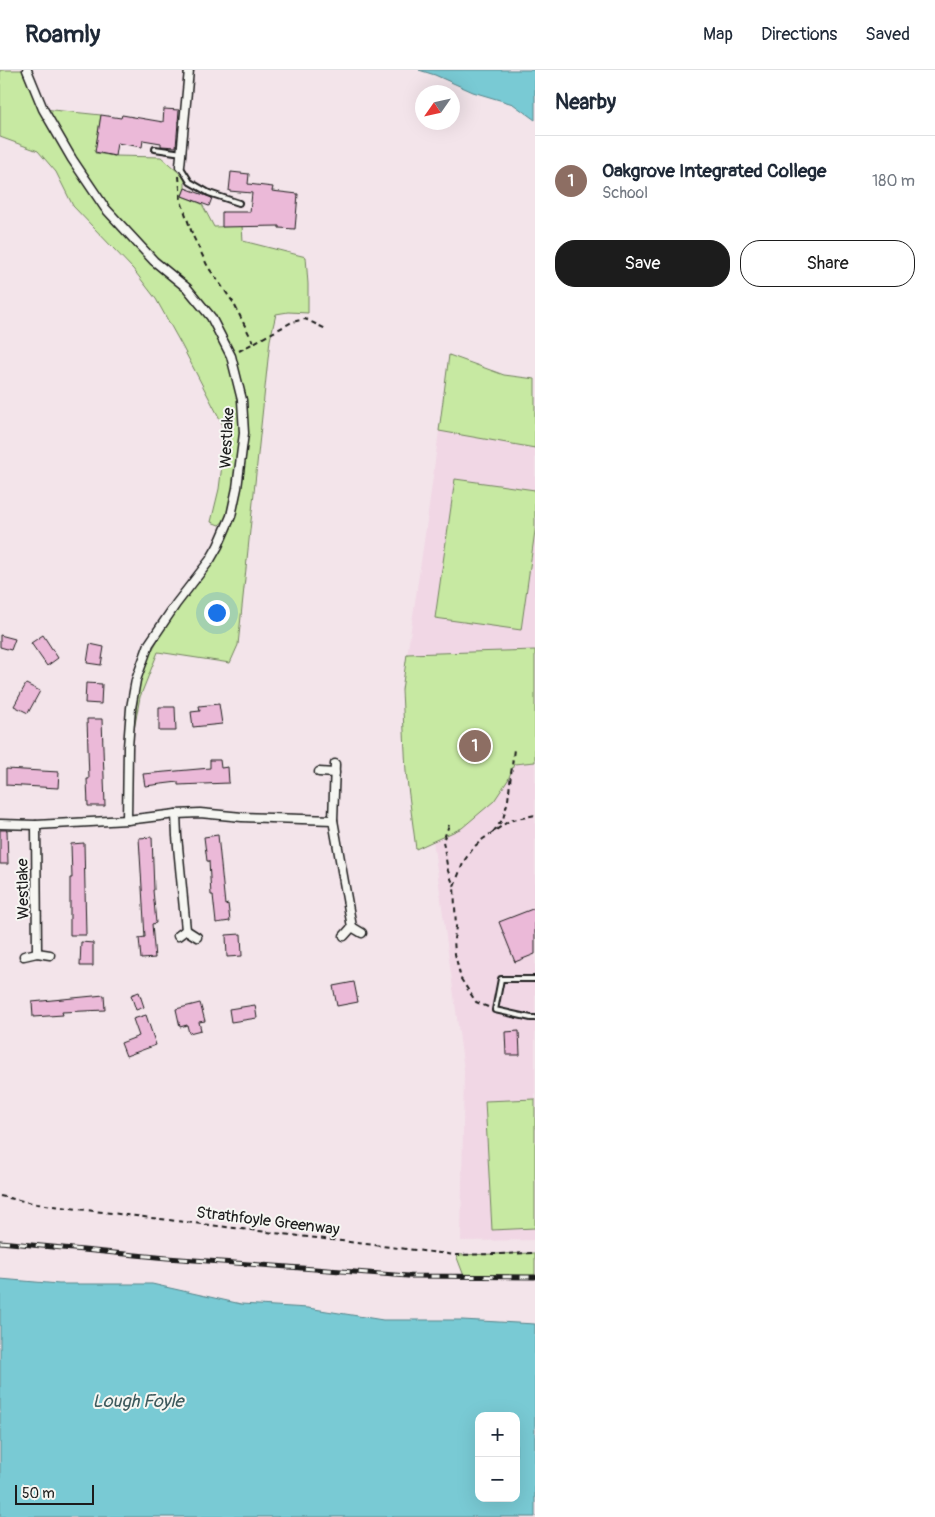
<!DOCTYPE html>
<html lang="en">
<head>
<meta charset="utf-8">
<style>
	:root { --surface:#fff; --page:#f6f6f7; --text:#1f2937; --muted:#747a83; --line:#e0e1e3; --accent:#1c1c1c }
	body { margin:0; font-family:Pangolin,sans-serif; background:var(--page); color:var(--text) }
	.controls { position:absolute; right:15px; bottom:15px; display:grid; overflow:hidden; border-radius:10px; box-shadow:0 5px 20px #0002 }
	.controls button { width:45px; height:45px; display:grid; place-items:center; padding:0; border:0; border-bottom:1px solid var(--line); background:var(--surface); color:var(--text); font:25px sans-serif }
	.compass { position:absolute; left:415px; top:15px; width:45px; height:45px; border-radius:50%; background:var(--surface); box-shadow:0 5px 20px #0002; rotate:236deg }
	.scale { position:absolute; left:15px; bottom:12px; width:79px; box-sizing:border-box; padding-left:5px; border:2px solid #1c1c1c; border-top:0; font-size:14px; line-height:18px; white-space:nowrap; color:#1c1c1c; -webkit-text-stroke:4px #f6f6f2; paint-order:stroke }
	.you { position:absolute; left:216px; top:542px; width:18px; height:18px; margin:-12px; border:4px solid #fff; border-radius:50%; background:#1a73e8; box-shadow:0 0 0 8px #1a73e833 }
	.badge { display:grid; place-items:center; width:32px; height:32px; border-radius:50%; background:var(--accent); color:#fff; font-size:16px; font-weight:700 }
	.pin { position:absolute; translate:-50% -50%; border:2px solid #fff; box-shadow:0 1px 5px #0006 }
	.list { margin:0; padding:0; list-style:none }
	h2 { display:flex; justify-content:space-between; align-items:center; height:65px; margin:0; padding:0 20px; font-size:21px }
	h2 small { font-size:16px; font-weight:400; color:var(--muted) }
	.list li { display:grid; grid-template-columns:32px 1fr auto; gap:15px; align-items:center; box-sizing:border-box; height:90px; padding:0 20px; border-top:1px solid var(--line) }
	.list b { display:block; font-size:19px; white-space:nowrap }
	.list p { margin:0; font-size:16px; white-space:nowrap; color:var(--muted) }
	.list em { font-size:16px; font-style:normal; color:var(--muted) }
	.actions { display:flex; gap:10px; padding:15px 20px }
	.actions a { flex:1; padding:11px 0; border:1px solid var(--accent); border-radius:20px; text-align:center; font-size:18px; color:var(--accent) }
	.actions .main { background:var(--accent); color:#fff }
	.map { position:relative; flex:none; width:535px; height:1447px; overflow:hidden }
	header { display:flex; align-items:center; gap:30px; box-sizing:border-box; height:70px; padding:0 25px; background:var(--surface); border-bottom:1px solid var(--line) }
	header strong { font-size:24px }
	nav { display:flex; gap:28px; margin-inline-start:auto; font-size:18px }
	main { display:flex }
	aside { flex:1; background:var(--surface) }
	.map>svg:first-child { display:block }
</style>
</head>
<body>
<header>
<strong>Roamly</strong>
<nav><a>Map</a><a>Directions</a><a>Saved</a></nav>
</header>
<main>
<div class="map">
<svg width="535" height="1447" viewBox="0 0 535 1447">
	<rect width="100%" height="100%" fill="#f3e4ea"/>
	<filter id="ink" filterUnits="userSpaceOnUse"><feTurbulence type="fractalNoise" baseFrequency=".02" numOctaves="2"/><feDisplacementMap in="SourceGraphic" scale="10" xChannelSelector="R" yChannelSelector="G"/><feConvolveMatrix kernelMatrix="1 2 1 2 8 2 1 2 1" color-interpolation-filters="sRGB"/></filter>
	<g filter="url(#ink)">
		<path fill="#f1d7e5" d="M449 285 504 305 535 309V1170L461 1171 464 1000 428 733 402 620 428 444Z"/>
		<g fill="#c7e9a2" stroke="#72825f">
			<path d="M0 0H27L43 39 101 45 95 83 115 86 161 87 185 108V118L182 126 202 134 214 157 242 156 243 171 306 187 308 214V243L288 242 276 244 270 270 238 575 230 593 158 582 140 627 134 660 139 613 150 584 165 557 169 546 203 501 229 447 219 455 211 452 219 419 223 387 222 353 181 274 156 229 133 199 73 136 56 102 38 81 0 67Z"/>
			<path d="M449 285 504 305 535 309V378L439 361Z"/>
			<path d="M455 409 535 420V461L521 560 435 548Z"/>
			<path d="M535 580V692L514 694 508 710 494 731 462 758 416 779 406 702 402 620 407 584Z"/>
			<path d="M535 1029V1158L492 1160 485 1031Z"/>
			<path d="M535 1183V1207L464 1206 456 1185Z"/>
		</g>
		<g fill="#79cad4" stroke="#54848a" fill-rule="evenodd">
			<path d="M419 0H535V50L513 34 473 22 435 5Z"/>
			<path d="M0 1209 59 1214H152L241 1234 308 1238 383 1250H462L535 1254V1447H0ZM479 1346H516V1428H479Z"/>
		</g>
		<g fill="#ebb9d8" stroke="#1c1c1c">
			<path d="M164 39 179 40 176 77 161 76V73L143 70 142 77 117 73 115 86 95 82 101 45 121 48 122 45 163 52Z"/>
			<path d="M231 102 249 104 248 114 273 117 272 121 298 124 295 159 279 158V156L222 157V142H250L252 123 229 121Z"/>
			<path d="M185 118 212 128 209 136 182 126Z"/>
			<path d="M0 565 15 569 11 580 0 577Z"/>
			<path d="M43 565 58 588 47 596 31 573Z"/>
			<path d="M90 574 104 577 101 595 87 593Z"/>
			<path d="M86 613 102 614 101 634 85 633Z"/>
			<path d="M26 614 40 621 28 643 14 636Z"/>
			<path d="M219 634 222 654 193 657 191 642 200 641 199 636Z"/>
			<path d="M159 637H175L176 661H159Z"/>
			<path d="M87 649H102L105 736H88L87 709H89Z"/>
			<path d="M210 690H220L221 698 228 697 229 713 178 715V712L145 716 143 704 210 698Z"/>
			<path d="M6 699 59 702 58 718 6 715Z"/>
			<path d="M0 760H7L8 794H0Z"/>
			<path d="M218 765 225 835 228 834 230 851 216 853 213 825H211L209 791H207L204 767Z"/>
			<path d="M152 767 154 820H153L156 853 152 854 155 888 141 889 139 868 145 867 139 768Z"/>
			<path d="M84 773 86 865H70V808H72L71 774Z"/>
			<path d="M535 838V884L515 892 499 852Z"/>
			<path d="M241 864 242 886 227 887 226 865Z"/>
			<path d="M81 872 93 873V896H80Z"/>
			<path d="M354 912 358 932 337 936 333 916Z"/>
			<path d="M139 922 144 937 136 940 131 925Z"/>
			<path d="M104 925 105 940 62 942 63 945 33 947 32 932Z"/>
			<path d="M200 933 205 951 199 952 201 960 189 963 187 955 180 957 176 939Z"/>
			<path d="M255 935 257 948 231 952 229 939Z"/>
			<path d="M146 945 156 975 126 986 121 973 139 966 133 949Z"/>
			<path d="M519 961 520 985H506L505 962Z"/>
		</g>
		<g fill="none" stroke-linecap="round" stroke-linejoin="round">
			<defs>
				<g id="service">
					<path d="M155 79 182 83"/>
					<path d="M180 96 190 112 209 123 239 133"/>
					<path d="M535 909H501L495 940 531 948H535"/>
				</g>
				<g id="minor">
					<path d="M27 0 43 39 72 89 105 138 154 191 187 218 211 247 231 286 242 330 244 363 237 418 231 446 218 476 210 490 176 534 149 574 136 610 131 638 128 677 127 750"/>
					<path d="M180 96 189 0"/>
					<path d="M335 694 333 750 352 857 344 866"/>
					<path d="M319 702 335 703"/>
					<path d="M176 744 177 766 186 860"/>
					<path d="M0 754 36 755 127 750 176 744 200 743 242 747 333 750"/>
					<path d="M36 755 37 883"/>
					<path d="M352 857 362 863"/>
					<path d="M178 866 186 860 197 867"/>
					<path d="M24 886 37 883 50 885"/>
				</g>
			</defs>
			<use href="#service" stroke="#1c1c1c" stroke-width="8"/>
			<use href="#minor" stroke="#1c1c1c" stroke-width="11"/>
			<g stroke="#1c1c1c" stroke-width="2" stroke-dasharray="5 4" stroke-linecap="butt">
				<path d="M179 106 181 131 193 166 208 197 233 232 253 272"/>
				<path d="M239 281 292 252 305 249 326 259"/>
				<path d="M449 755 443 771 448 801 454 816"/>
				<path d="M493 762 503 749 508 730 514 679"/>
				<path d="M488 937 476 932 461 909 455 884 454 869 456 857 454 816 464 791 474 777 483 769 509 751 535 745"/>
				<path d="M0 1126 37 1134 456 1185 535 1183"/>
			</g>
			<use href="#service" stroke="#f6f6f2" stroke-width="4"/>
			<use href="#minor" stroke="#f6f6f2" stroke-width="8"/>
			<defs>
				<path id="rail" d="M0 1172 167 1188 408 1206 535 1207"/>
			</defs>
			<use href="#rail" stroke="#1c1c1c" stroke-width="5"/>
			<use href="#rail" stroke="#f6f6f2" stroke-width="3" stroke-dasharray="9" stroke-linecap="butt"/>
		</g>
	</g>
	<g text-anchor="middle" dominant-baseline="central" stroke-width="4" stroke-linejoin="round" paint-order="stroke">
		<g font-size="16" fill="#1c1c1c" stroke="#f6f6f2">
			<text transform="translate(227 368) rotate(-87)">Westlake</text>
			<text transform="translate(23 819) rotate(-91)">Westlake</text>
			<text transform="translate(268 1151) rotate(7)">Strathfoyle Greenway</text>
		</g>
		<g font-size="18" font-style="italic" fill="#3d595c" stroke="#f6f6f2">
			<text x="138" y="1331">Lough Foyle</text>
		</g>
	</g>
</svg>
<div class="controls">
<button>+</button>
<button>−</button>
</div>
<svg class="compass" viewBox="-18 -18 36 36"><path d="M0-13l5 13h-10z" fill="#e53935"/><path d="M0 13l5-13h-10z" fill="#747a83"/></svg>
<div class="scale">50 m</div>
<div class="you"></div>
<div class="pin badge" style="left:475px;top:676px;background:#8d6e63">1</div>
</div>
<aside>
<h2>Nearby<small></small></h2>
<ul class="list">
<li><span class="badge" style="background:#8d6e63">1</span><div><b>Oakgrove Integrated College</b><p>School</p></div><em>180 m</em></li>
</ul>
<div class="actions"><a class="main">Save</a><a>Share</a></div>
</aside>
</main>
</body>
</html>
